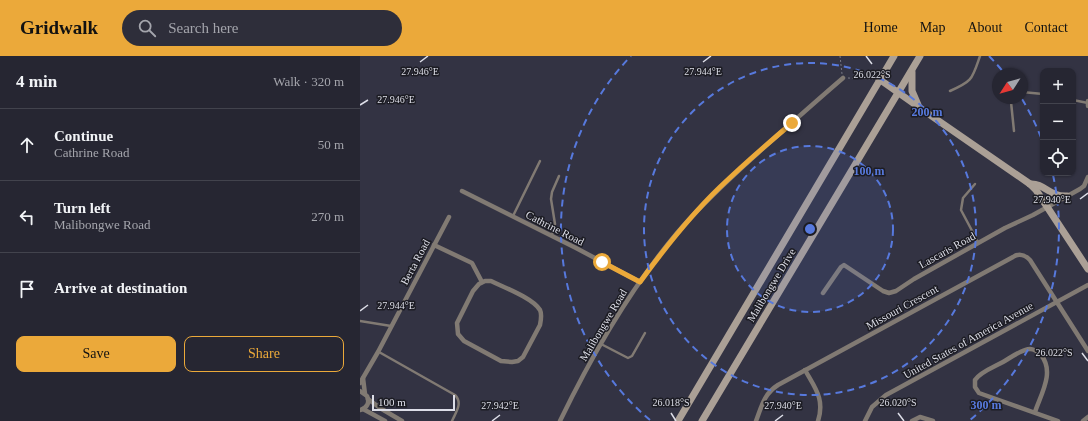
<!DOCTYPE html>
<html lang="en">
<head>
<meta charset="utf-8">
<style>
	:root { --surface:#262632; --page:#2e2e3a; --text:#f1f3f6; --muted:#a4a5ac; --line:#42434d; --accent:#eba93a }
	body { margin:0; font-family:"Times New Roman",serif; background:var(--page); color:var(--text) }
	.controls { position:absolute; right:12px; top:12px; display:grid; overflow:hidden; border-radius:8px; box-shadow:0 1px 3px #0004 }
	.controls button { width:36px; height:36px; display:grid; place-items:center; padding:0; border:0; border-bottom:1px solid var(--line); background:var(--surface); color:var(--text); font:20px sans-serif }
	.compass { position:absolute; left:632px; top:12px; width:36px; height:36px; border-radius:50%; background:var(--surface); box-shadow:0 1px 3px #0004; rotate:234deg }
	.scale { position:absolute; left:12px; bottom:10px; width:83px; box-sizing:border-box; padding-left:4px; border:2px solid #dddee8; border-top:0; font-size:11px; line-height:14px; white-space:nowrap; color:#dddee8; -webkit-text-stroke:3px #1c1c23; paint-order:stroke }
	.stop { position:absolute; width:12px; height:12px; margin:-9px; border:3px solid #eba93a; border-radius:50%; background:#fff }
	.stop.end { background:#eba93a; border-color:#fff; box-shadow:0 1px 4px #0008 }
	.list { margin:0; padding:0; list-style:none }
	h2 { display:flex; justify-content:space-between; align-items:center; height:52px; margin:0; padding:0 16px; font-size:17px }
	h2 small { font-size:13px; font-weight:400; color:var(--muted) }
	.list li { display:grid; grid-template-columns:26px 1fr auto; gap:12px; align-items:center; box-sizing:border-box; height:72px; padding:0 16px; border-top:1px solid var(--line) }
	.list b { display:block; font-size:15px; white-space:nowrap }
	.list p { margin:0; font-size:13px; white-space:nowrap; color:var(--muted) }
	.list em { font-size:13px; font-style:normal; color:var(--muted) }
	.actions { display:flex; gap:8px; padding:12px 16px }
	.actions a { flex:1; padding:9px 0; border:1px solid var(--accent); border-radius:8px; text-align:center; font-size:14px; color:var(--accent) }
	.actions .main { background:var(--accent); color:#111 }
	.icon { flex:none; width:22px; height:22px; fill:none; stroke:currentColor; stroke-width:2; stroke-linecap:round; stroke-linejoin:round }
	.map { position:relative; flex:none; width:728px; height:365px; overflow:hidden }
	header { display:flex; align-items:center; gap:24px; box-sizing:border-box; height:56px; padding:0 20px; background:var(--accent); color:#111 }
	header strong { font-size:19px }
	nav { display:flex; gap:22px; margin-inline-start:auto; font-size:14px }
	.search { width:280px; height:36px; background:var(--page); display:flex; align-items:center; gap:10px; box-sizing:border-box; padding:0 14px; border-radius:22px; color:var(--muted); font-size:15px }
	main { display:flex }
	aside { flex:1; background:var(--surface) }
	.map>svg:first-child { display:block }
</style>
</head>
<body>
<header>
<strong>Gridwalk</strong>
<div class="search"><svg class="icon" aria-label="search" viewBox="0 0 24 24"><circle cx="10" cy="10" r="6"/><path d="M15 15l6 6"/></svg>Search here</div>
<nav><a>Home</a><a>Map</a><a>About</a><a>Contact</a></nav>
</header>
<main>
<aside>
<h2>4 min<small>Walk · 320 m</small></h2>
<ul class="list">
<li><svg class="icon" aria-label="ahead" viewBox="0 0 24 24"><path d="M12 20V5M6 11l6-6 6 6"/></svg><div><b>Continue</b><p>Cathrine Road</p></div><em>50 m</em></li>
<li><svg class="icon" aria-label="left" viewBox="0 0 24 24"><path d="M17 20v-9H6M10 6l-5 5 5 5"/></svg><div><b>Turn left</b><p>Malibongwe Road</p></div><em>270 m</em></li>
<li><svg class="icon" aria-label="arrive" viewBox="0 0 24 24"><path d="M6 21V4h12l-3 4 3 4H6"/></svg><div><b>Arrive at destination</b></div></li>
</ul>
<div class="actions"><a class="main">Save</a><a>Share</a></div>
</aside>
<div class="map">
<svg width="728" height="365" viewBox="0 0 728 365">
	<rect width="100%" height="100%" fill="#333343"/>
	<g fill="none" stroke-linecap="round" stroke-linejoin="round">
		<g stroke="#797a87" stroke-width="1" stroke-dasharray="2 2" stroke-linecap="butt">
			<path d="M480 0 482 18"/>
			<path d="M488 22 513 23"/>
		</g>
		<g stroke="#817a73" stroke-width="2.5">
			<path d="M590 35C613 25 612 23 620 0"/>
			<path d="M662 36 683 38"/>
			<path d="M653 42 651 46 654 75"/>
			<path d="M713 44 728 47"/>
			<path d="M615 128 603 142 601 154 618 186"/>
			<path d="M153 160 180 105"/>
			<path d="M192 179 195 168 191 143 192 136 199 120"/>
			<path d="M0 265 31 270"/>
			<path d="M241 288 268 302 272 300 285 277"/>
			<path d="M19 296 95 339C103 347 96 356 92 365"/>
		</g>
		<g stroke="#817a73" stroke-width="4.5">
			<path d="M728 45V50"/>
			<path d="M102 135 216 192 280 226"/>
			<path d="M74 189 112 207 122 226"/>
			<path d="M125 225H131C143 231 173 242 180 254 182 258 181 264 180 269L163 301 158 305 152 306 141 305 104 285 98 278 97 267 113 235 119 228Z"/>
			<path d="M463 237 481 211 484 209 523 235 529 237 536 235 554 223 645 172 673 159 720 133 724 130 728 121"/>
			<path d="M445 314C455 332 465 343 458 365"/>
			<path d="M3 322 5 338"/>
			<path d="M0 327 18 296 89 161"/>
			<path d="M0 335 7 340C10 347 7 352 0 354"/>
			<path d="M8 343 20 352 42 365"/>
			<path d="M3 353 25 365"/>
			<path d="M675 356C681 338 695 316 681 299 678 296 675 293 670 293 662 293 650 302 643 306 634 311 620 316 615 324V331L619 337 698 365"/>
			<path d="M200 365C232 299 269 234 317 177 342 148 370 122 399 96 427 71 455 46 483 22"/>
			<path d="M396 365C402 349 404 338 418 329L653 201C659 197 665 199 670 204L728 295"/>
			<path d="M505 365 512 351 526 339 728 229"/>
			<path d="M552 365 560 361 573 365"/>
			<path d="M723 365 728 361"/>
		</g>
		<g stroke="#aba096" stroke-width="7">
			<path d="M552 16V35L558 49"/>
			<path d="M519 23 560 52 670 128 676 134 728 213"/>
			<path d="M670 128C685 127 689 141 707 140"/>
			<path d="M318 365 534 0"/>
			<path d="M342 365 560 0"/>
		</g>
	</g>
	<g fill="none" stroke-linecap="round" stroke-linejoin="round">
		<path stroke="#eba93a" stroke-width="5" d="M242 206 280 226C304 193 329 161 359 132 382 110 407 88 432 67"/>
	</g>
	<path fill="none" stroke="#dddee8" stroke-width="1.5" d="M506 0 512 8M60 6 68 0M343 6 351 0M0 49 8 44M720 143 728 137M0 255 8 249M722 297 728 305M311 357 316 365M538 357 544 365M132 365 140 359M415 365 423 359"/>
	<circle cx="450" cy="173" r="83" fill="#5779dd" fill-opacity=".12"/>
	<g fill="none" stroke="#5779dd" stroke-width="2" stroke-dasharray="7 5">
		<circle cx="450" cy="173" r="83"/>
		<circle cx="450" cy="173" r="166"/>
		<path d="M290 364A249 249 0 0 1 271 0M629 0A249 249 0 0 1 645 18M662 43A249 249 0 0 1 682 84M693 119A249 249 0 0 1 610 364"/>
	</g>
	<g text-anchor="middle" dominant-baseline="central" stroke-width="3" stroke-linejoin="round" paint-order="stroke">
		<g font-size="11" fill="#dddee8" stroke="#1c1c23">
			<text transform="translate(195 172) rotate(27)">Cathrine Road</text>
			<text transform="translate(587 194) rotate(-29)">Lascaris Road</text>
			<text transform="translate(55 206) rotate(-62)">Berta Road</text>
			<text transform="translate(411 229) rotate(-59)">Malibongwe Drive</text>
			<text transform="translate(542 251) rotate(-29)">Missouri Crescent</text>
			<text transform="translate(243 269) rotate(-59)">Malibongwe Road</text>
			<text transform="translate(608 284) rotate(-29)">United States of America Avenue</text>
		</g>
	</g>
	<g font-size="10" text-anchor="middle" fill="#dddee8" stroke="#1c1c23" stroke-width="3" stroke-linejoin="round" paint-order="stroke">
		<text x="60" y="19">27.946°E</text>
		<text x="343" y="19">27.944°E</text>
		<text x="512" y="22">26.022°S</text>
		<text x="36" y="47">27.946°E</text>
		<text x="692" y="147">27.940°E</text>
		<text x="36" y="253">27.944°E</text>
		<text x="694" y="300">26.022°S</text>
		<text x="311" y="350">26.018°S</text>
		<text x="538" y="350">26.020°S</text>
		<text x="140" y="353">27.942°E</text>
		<text x="423" y="353">27.940°E</text>
	</g>
	<circle cx="450" cy="173" r="6" fill="#5779dd" stroke="#1c1c23" stroke-width="2"/>
	<g font-size="12" text-anchor="middle" font-weight="bold" fill="#5779dd" stroke="#1c1c23" stroke-width="3" stroke-linejoin="round" paint-order="stroke">
		<text x="567" y="60">200 m</text>
		<text x="509" y="119">100 m</text>
		<text x="626" y="353">300 m</text>
	</g>
</svg>
<div class="controls">
<button>+</button>
<button>−</button>
<button><svg class="icon" aria-label="locate" viewBox="0 0 24 24"><circle cx="12" cy="12" r="6"/><path d="M12 2v4M12 18v4M2 12h4M18 12h4"/></svg></button>
</div>
<svg class="compass" viewBox="-18 -18 36 36"><path d="M0-13l5 13h-10z" fill="#e53935"/><path d="M0 13l5-13h-10z" fill="#a4a5ac"/></svg>
<div class="scale">100 m</div>
<div class="stop" style="left:242px;top:206px"></div>
<div class="stop end" style="left:432px;top:67px"></div>
</div>
</main>
</body>
</html>
